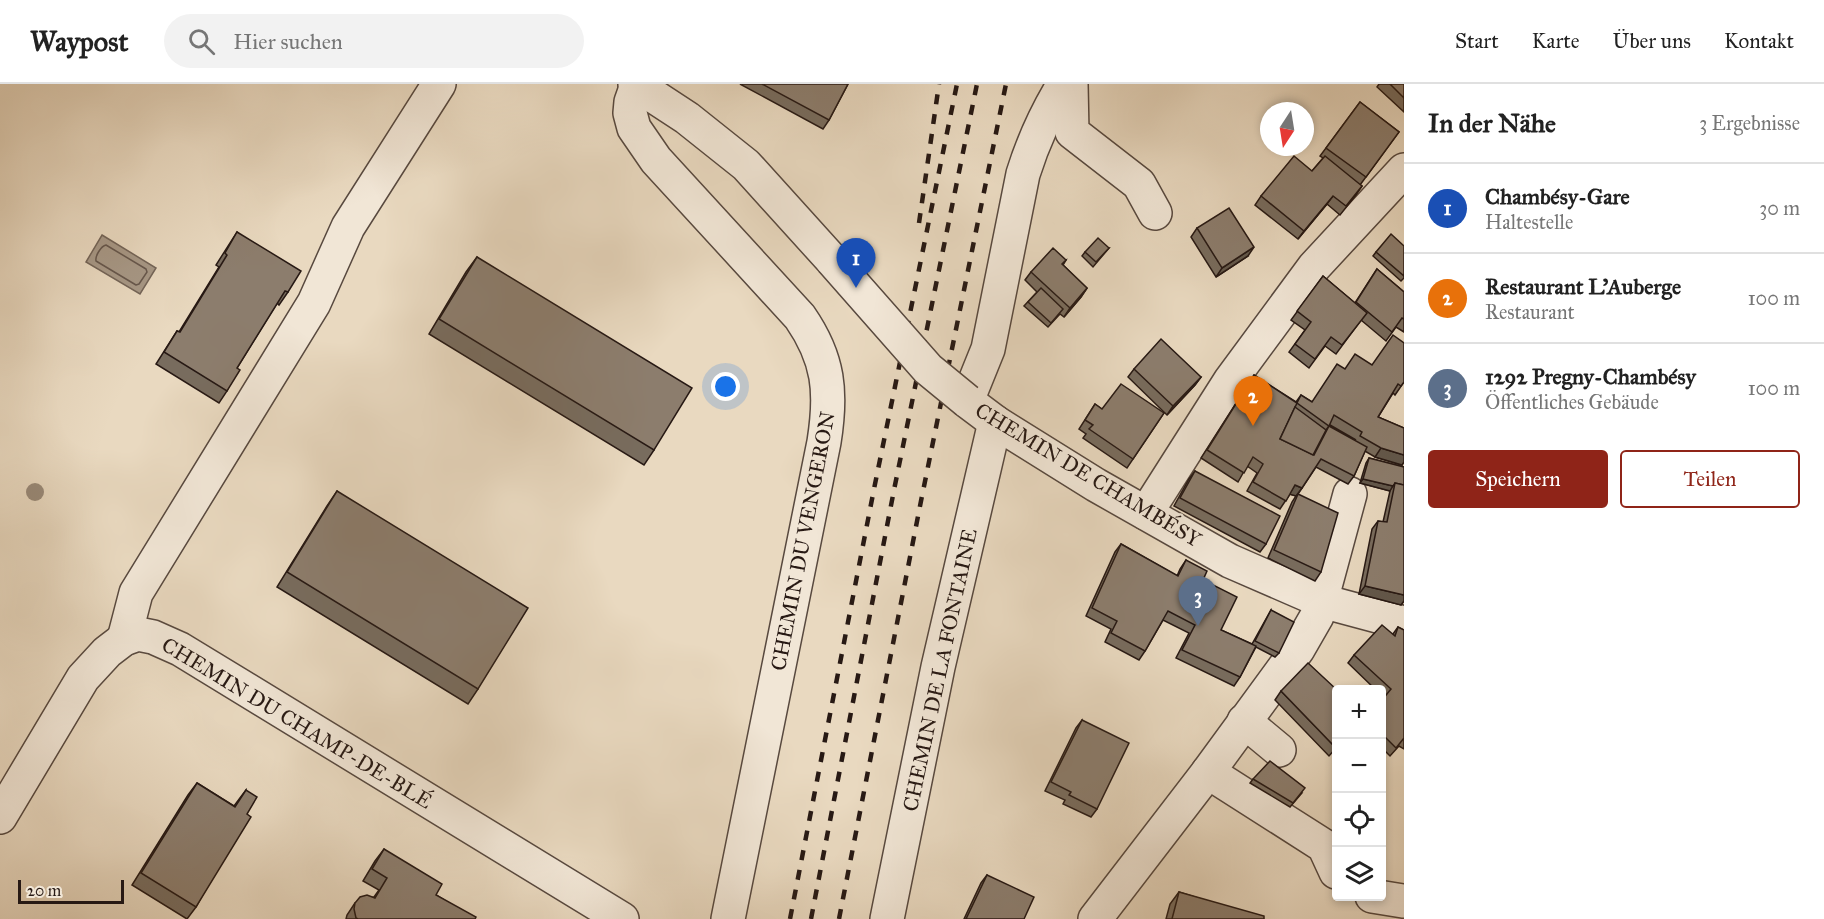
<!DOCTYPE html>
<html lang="de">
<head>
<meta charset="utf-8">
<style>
	:root { --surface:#fff; --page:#f2f2f2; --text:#222; --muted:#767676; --line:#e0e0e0; --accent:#8f2418 }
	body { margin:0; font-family:"IM FELL Great Primer",serif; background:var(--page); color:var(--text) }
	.controls { position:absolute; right:18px; bottom:18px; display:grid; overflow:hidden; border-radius:6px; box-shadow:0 3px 9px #0003 }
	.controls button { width:54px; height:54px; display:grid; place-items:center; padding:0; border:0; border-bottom:2px solid var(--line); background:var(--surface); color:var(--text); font:30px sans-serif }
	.compass { position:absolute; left:1260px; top:18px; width:54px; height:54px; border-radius:50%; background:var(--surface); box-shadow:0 3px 9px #0003; rotate:192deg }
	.scale { position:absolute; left:18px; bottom:15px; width:106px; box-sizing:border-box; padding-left:6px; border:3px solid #271914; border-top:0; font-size:16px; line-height:21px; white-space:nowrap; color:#271914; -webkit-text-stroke:4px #f1e6d6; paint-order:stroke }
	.you { position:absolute; left:726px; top:303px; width:21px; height:21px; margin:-15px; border:4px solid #fff; border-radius:50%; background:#1a73e8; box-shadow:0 0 0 9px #1a73e833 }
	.badge { display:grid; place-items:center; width:39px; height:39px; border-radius:50%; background:var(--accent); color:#fff; font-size:20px; font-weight:700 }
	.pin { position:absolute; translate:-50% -50px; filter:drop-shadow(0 2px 3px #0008) }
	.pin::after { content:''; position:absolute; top:32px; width:21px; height:18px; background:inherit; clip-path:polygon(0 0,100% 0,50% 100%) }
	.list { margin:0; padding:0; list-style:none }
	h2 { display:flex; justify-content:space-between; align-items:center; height:78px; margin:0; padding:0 24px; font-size:26px }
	h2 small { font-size:20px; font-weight:400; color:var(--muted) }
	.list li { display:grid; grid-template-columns:39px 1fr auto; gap:18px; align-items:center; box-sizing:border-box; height:90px; padding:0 24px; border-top:2px solid var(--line) }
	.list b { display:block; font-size:22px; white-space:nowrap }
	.list p { margin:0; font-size:20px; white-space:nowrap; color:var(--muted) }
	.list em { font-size:20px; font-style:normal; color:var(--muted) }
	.actions { display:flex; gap:12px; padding:18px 24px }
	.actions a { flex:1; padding:14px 0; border:2px solid var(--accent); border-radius:6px; text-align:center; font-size:21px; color:var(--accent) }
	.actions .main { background:var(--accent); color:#fff }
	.icon { flex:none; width:33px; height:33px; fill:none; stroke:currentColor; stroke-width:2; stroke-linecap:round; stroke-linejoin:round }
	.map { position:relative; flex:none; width:1404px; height:835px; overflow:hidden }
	header { display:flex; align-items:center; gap:36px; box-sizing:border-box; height:84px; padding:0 30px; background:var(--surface); border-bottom:2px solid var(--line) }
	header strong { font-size:28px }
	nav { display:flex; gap:33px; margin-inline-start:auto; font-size:21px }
	.search { width:420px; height:54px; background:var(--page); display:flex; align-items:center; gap:15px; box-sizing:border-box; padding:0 21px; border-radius:33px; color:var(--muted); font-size:22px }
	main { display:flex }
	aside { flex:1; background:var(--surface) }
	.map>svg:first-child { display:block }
</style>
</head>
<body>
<header>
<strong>Waypost</strong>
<div class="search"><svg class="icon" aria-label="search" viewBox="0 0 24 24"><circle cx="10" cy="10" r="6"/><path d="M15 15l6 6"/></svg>Hier suchen</div>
<nav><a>Start</a><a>Karte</a><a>Über uns</a><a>Kontakt</a></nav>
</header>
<main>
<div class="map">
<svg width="1404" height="835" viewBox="0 0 1404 835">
	<rect width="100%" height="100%" fill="#e9d9c0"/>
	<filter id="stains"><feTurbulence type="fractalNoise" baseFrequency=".00333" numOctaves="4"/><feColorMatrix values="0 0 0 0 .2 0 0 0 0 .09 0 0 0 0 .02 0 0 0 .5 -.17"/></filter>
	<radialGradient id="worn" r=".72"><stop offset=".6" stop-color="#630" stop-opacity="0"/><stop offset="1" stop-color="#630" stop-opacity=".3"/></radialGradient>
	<path fill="#a79886" stroke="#746558" stroke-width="1.5" d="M102 151 156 184 140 210 86 178Z"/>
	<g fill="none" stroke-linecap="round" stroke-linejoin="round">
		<path stroke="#67584d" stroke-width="1.5" d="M106 161 146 185 147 188 139 200 136 201 96 177C95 172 101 162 106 161Z"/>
		<defs>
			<g id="minor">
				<path d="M635 0 687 34 746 81 832 176"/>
				<path d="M1064 0C1046 29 1033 58 1023 90L988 265 967 317 995 338 1096 401 1230 477 1322 517 1404 539"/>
				<path d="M1071 0 1072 48 1139 100 1155 129"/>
				<path d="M637 1 631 18 630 29 634 44 656 76 800 233C829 275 832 308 824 358L728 835"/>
				<path d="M1146 429 1230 297 1314 183 1404 86"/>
				<path d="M124 555 136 509 314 219 348 143 439 0"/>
				<path d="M1244 637 1279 666"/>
				<path d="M1208 688 1324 762 1336 788"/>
				<path d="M0 733 83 594 107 568 124 555 138 550 153 553 180 565 622 835"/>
				<path d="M1372 812 1403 817"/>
				<path d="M887 835 938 583 995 338"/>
				<path d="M1095 835 1208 688 1298 565 1317 532 1350 410"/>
			</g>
		</defs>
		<use href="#minor" stroke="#58493f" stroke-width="36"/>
		<use href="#minor" stroke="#f1e6d6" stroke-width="33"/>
		<g stroke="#271914" stroke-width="4.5" stroke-dasharray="10 10" stroke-linecap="butt">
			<path d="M919 139 939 0"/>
			<path d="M790 835 874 405 957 0"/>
			<path d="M811 835 894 406 977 0"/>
			<path d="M839 835 921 417 1006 0"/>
		</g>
		<defs>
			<path id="minor-bridge" d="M832 176 928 285 967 317"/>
		</defs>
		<use href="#minor-bridge" stroke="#58493f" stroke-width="36" stroke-linecap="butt"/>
		<use href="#minor-bridge" stroke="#f1e6d6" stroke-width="33"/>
	</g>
	<circle fill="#998a79" cx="35" cy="408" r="9"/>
	<g fill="#786c5e" stroke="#271914" stroke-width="1.5" fill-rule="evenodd">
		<path d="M740 0H848L829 36 823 45Z"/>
		<path d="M1379 0H1404V28L1377 3Z"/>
		<path d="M1360 18 1399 48 1360 101 1362 102 1356 111 1340 131 1327 120 1298 155 1255 121 1261 112 1312 87 1323 74 1320 72Z"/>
		<path d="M1197 144 1248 172 1216 193 1191 153Z"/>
		<path d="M237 148 288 208 279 221 277 219 237 284 227 307 219 319 156 280 177 247 179 248 219 183 216 181Z"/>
		<path d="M1404 162V194L1401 197 1373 172 1376 168Z"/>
		<path d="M1109 164 1093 183 1082 172 1085 168Z"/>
		<path d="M477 173 654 366 644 381 429 250 466 188Z"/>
		<path d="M1066 176 1063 181 1087 204 1081 213 1064 233 1060 230 1048 243 1024 222 1037 208 1025 196 1031 188Z"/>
		<path d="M1377 185 1404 208V248L1396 243 1386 257 1361 236 1336 270 1325 262 1309 284 1289 268 1305 246 1291 236 1323 192 1355 219Z"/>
		<path d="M1372 281 1404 298 1395 311 1393 309 1378 333 1404 344V378L1402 381 1375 373 1365 367 1354 392 1348 400 1316 383 1298 410 1321 488 1315 497 1268 474 1292 418 1296 412 1290 410 1280 425 1247 407 1257 389 1247 382 1238 398 1201 374 1254 291 1296 318 1301 311 1312 318 1345 285ZM1330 341 1356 356 1329 342 1326 346Z"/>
		<path d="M1134 285 1201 293 1195 301 1167 331 1128 293Z"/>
		<path d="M1095 320 1102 325 1164 329 1127 384 1083 354 1086 350 1079 345Z"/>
		<path d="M1369 374 1404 383V517L1401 521 1359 510 1372 445 1378 437 1383 438 1390 407 1360 399 1366 379Z"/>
		<path d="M1195 387 1266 460 1260 468 1174 422 1189 395Z"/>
		<path d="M337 407 478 605 468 620 277 503 327 422Z"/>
		<path d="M1121 460 1177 492 1180 485 1186 476 1203 496 1221 546 1252 560 1271 526 1279 569 1275 573 1256 563 1240 593 1234 602 1176 574 1189 549 1163 536 1145 567 1139 576 1105 558 1111 545 1086 532 1115 468Z"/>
		<path d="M1398 543 1404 546V665L1399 662 1390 672 1382 664V616L1384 613 1382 611V606H1376L1348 579 1354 571 1393 550Z"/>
		<path d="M1281 607 1336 664 1329 672 1275 616Z"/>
		<path d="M1082 636 1097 725 1091 733 1063 720 1065 716 1045 707 1076 644Z"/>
		<path d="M1253 695 1302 709 1290 723 1250 699Z"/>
		<path d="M197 699 234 722 246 706 247 730 196 823 187 835 132 801 188 711Z"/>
		<path d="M384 765 436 811 475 835H346L347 831 355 819 374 813 379 806 363 797 375 777Z"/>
		<path d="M987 791 1024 835H964L981 799Z"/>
		<path d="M1179 808 1264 835H1166L1170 820Z"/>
	</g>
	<g fill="#62584c" stroke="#271914" stroke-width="1.5">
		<path d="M1333 112 1327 120 1298 155 1304 147Z"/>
		<path d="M1254 163 1248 172 1216 193 1222 184Z"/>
		<path d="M1087 204 1081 213 1064 233 1070 224Z"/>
		<path d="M1201 293 1195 301 1167 331 1173 322Z"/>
		<path d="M1381 364 1404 371V378L1402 381 1375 373Z"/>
		<path d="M1363 395 1393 402 1390 407 1360 399Z"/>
		<path d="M1295 401 1302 404 1296 412 1289 410Z"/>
		<path d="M1365 502 1404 511V517L1401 521 1359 510Z"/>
	</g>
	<g fill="#8c7d6d" stroke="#271914" stroke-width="1.5">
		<path d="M762 0H848L829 36Z"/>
		<path d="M1390 0H1404V14Z"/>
		<path d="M1360 18 1399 48 1366 93 1326 64Z"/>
		<path d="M1294 72 1312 87 1325 72 1362 102 1346 122 1333 112 1304 147 1261 112Z"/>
		<path d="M1229 124 1254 163 1222 184 1197 144Z"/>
		<path d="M237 148 301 187 288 208 285 207 237 284 240 286 227 307 164 268 177 247 180 248 227 171 225 169Z"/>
		<path d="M1391 150 1404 162V192L1376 168Z"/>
		<path d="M1098 154 1109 164 1096 178 1085 168Z"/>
		<path d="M1053 164 1066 176 1062 180 1087 204 1070 224 1031 188Z"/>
		<path d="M477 173 692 304 654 366 439 235Z"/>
		<path d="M1377 185 1404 208V235L1402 234 1392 248 1356 218Z"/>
		<path d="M1323 192 1367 229 1342 261 1331 253 1315 275 1295 260 1311 238 1297 227Z"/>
		<path d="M1041 204 1063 225 1051 239 1028 218Z"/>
		<path d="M1393 251 1404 259V298L1401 302 1398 300 1378 333 1404 344V371L1381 364 1360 352 1362 348 1334 331 1329 342 1297 319 1301 311 1312 318 1337 280 1345 285 1355 270 1372 281Z"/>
		<path d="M1161 255 1201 293 1173 322 1134 285Z"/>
		<path d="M1254 291 1297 319 1280 355 1314 371 1329 342 1367 363 1354 392 1321 375 1302 404 1295 401 1286 417 1253 398 1263 380 1253 373 1244 389 1207 366Z"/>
		<path d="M1121 300 1164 329 1133 375 1089 345 1093 341 1085 336 1095 320 1102 325Z"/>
		<path d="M1295 323 1326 346 1313 371 1280 355Z"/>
		<path d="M1369 374 1404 383V401L1395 399 1393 402 1363 395Z"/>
		<path d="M1195 387 1280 432 1266 460 1180 414Z"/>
		<path d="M1395 399 1404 401V511L1365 502 1378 437 1387 438Z"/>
		<path d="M337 407 528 524 478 605 287 488Z"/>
		<path d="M1298 410 1338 429 1321 488 1274 466Z"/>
		<path d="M1121 460 1178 492 1186 476 1207 487 1203 496 1237 513 1221 546 1256 562 1240 593 1182 566 1195 541 1168 527 1145 567 1111 549 1117 537 1092 524Z"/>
		<path d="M1271 526 1294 538 1279 569 1255 557Z"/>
		<path d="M1382 541 1395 552 1398 543 1404 546V654L1396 664 1382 650V616L1391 605 1354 571Z"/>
		<path d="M1308 579 1337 606 1336 661 1335 663 1281 607Z"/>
		<path d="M1082 636 1129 659 1097 725 1069 711 1071 708 1051 698Z"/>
		<path d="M1270 677 1305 704 1293 719 1253 695Z"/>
		<path d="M197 699 235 723 246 706 257 713 247 730 251 733 196 823 141 789Z"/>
		<path d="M384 765 442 800 436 811 476 833 475 835H358L356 834 354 825 355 819 360 813 367 811 375 814 387 794 372 785Z"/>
		<path d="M987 791 1034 813 1024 835H966Z"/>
		<path d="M1179 808 1264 832V835H1172Z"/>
	</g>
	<g text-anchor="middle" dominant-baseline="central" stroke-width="4.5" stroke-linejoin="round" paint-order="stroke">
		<g font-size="21" fill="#271914" stroke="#f1e6d6">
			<text transform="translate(1088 391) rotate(31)">CHEMIN DE CHAMBÉSY</text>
			<text transform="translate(803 457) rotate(-79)">CHEMIN DU VENGERON</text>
			<text transform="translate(940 586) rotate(-78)">CHEMIN DE LA FONTAINE</text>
			<text transform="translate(297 639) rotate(31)">CHEMIN DU CHAMP-DE-BLÉ</text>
		</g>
	</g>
	<rect width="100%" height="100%" filter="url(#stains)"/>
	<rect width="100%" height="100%" fill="url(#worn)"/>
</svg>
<div class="controls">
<button>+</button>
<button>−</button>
<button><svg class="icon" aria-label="locate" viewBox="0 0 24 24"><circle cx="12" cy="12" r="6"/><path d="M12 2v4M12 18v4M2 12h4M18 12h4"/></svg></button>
<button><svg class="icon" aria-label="layers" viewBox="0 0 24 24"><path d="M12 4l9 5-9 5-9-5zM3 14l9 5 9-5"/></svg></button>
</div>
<svg class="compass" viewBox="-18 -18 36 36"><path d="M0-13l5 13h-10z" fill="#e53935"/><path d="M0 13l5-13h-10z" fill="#767676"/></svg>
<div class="scale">20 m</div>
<div class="you"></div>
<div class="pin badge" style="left:856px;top:204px;background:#1a4fb4">1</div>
<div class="pin badge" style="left:1253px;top:342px;background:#e8710a">2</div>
<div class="pin badge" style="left:1198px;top:542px;background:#5c6f8a">3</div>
</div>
<aside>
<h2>In der Nähe<small>3 Ergebnisse</small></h2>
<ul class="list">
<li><span class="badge" style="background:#1a4fb4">1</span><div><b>Chambésy-Gare</b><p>Haltestelle</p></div><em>30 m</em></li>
<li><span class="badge" style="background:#e8710a">2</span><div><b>Restaurant L'Auberge</b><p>Restaurant</p></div><em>100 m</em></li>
<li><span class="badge" style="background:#5c6f8a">3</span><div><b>1292 Pregny-Chambésy</b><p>Öffentliches Gebäude</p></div><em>100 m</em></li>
</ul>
<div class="actions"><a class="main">Speichern</a><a>Teilen</a></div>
</aside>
</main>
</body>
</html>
